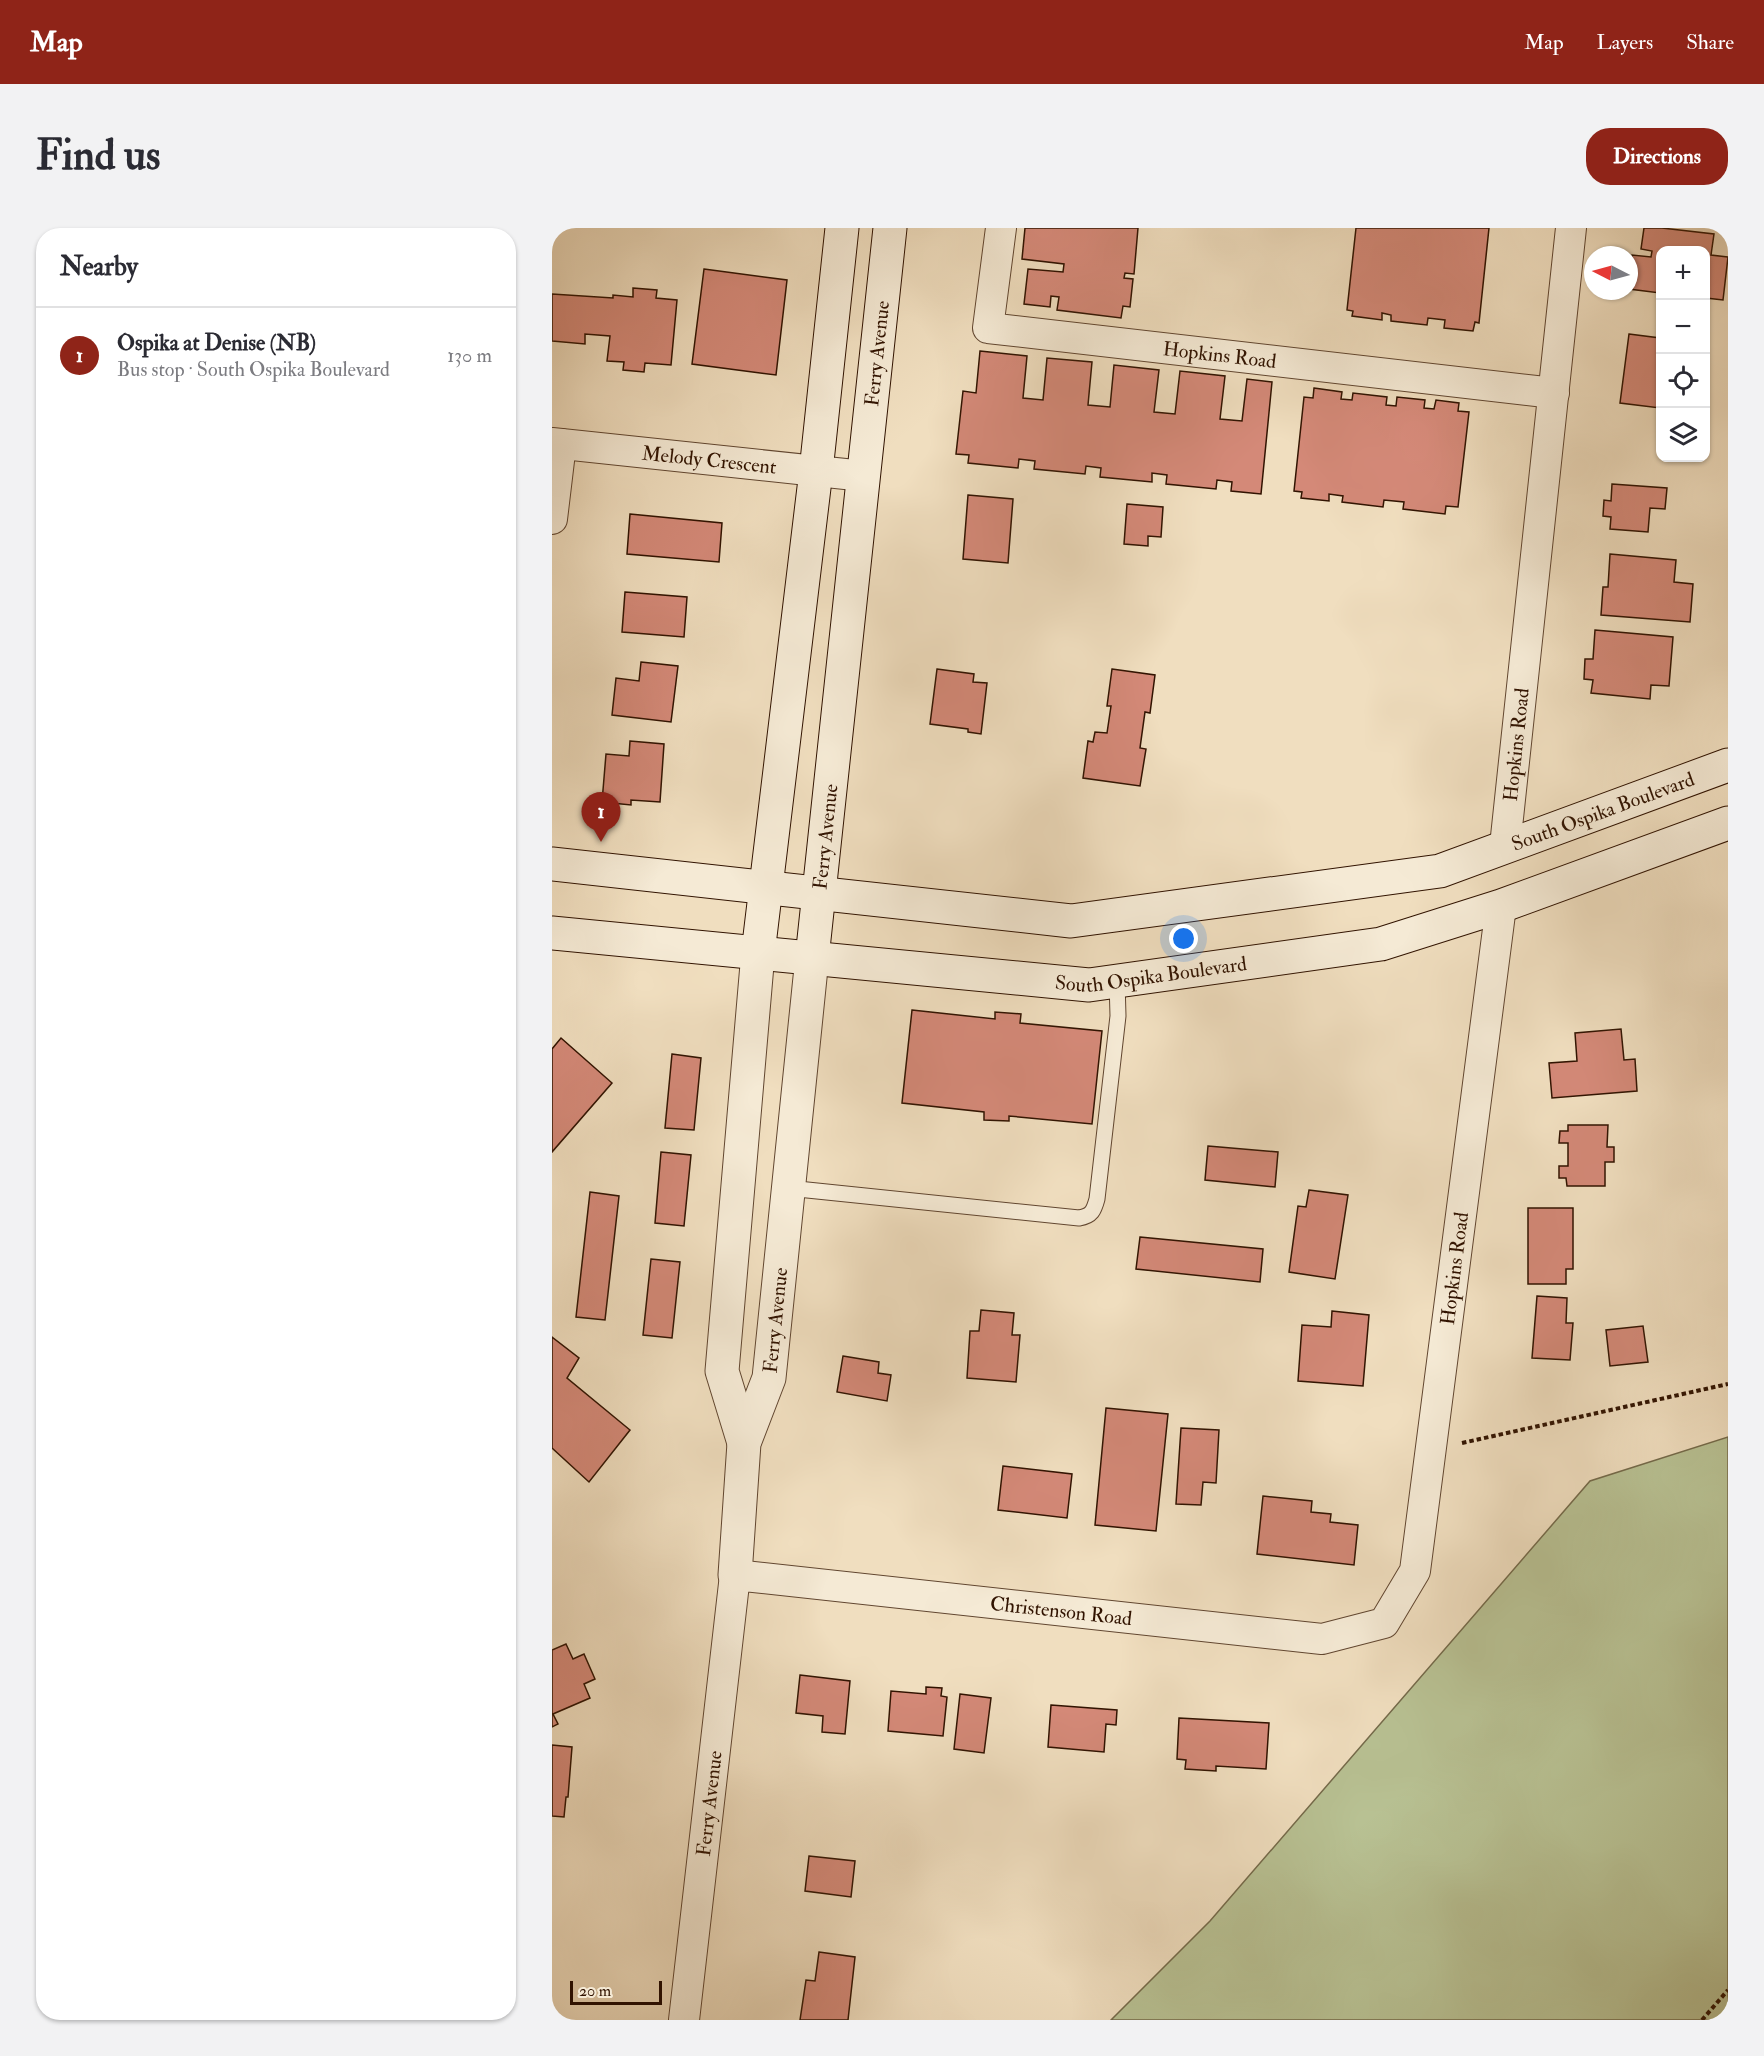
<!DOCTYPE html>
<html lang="en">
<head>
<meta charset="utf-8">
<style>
	:root { --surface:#fff; --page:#f2f2f3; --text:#2b2b33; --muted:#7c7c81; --line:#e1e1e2; --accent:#8f2418 }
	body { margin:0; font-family:"IM FELL Double Pica",serif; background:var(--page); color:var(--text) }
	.controls { position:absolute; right:18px; top:18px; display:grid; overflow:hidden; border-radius:12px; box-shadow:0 2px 4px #0004 }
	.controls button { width:54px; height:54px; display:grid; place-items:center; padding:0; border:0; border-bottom:2px solid var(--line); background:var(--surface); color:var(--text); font:30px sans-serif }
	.compass { position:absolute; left:1032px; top:18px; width:54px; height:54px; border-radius:50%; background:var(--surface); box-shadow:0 2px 4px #0004; rotate:276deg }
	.scale { position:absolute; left:18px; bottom:15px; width:92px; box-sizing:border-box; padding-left:6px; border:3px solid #311301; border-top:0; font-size:16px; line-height:21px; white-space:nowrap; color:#311301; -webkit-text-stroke:4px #f5ead5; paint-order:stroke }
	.you { position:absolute; left:632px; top:711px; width:21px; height:21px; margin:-15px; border:4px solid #fff; border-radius:50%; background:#1a73e8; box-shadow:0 0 0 9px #1a73e833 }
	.badge { display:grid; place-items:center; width:39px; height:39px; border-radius:50%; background:var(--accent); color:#fff; font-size:20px; font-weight:700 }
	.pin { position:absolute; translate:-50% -50px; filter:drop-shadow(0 2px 3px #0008) }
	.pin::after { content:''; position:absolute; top:32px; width:21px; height:18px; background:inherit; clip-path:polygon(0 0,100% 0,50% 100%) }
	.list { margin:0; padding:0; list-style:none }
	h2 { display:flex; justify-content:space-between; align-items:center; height:78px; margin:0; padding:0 24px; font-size:26px }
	h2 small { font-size:20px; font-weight:400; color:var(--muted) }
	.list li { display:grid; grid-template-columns:39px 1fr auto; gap:18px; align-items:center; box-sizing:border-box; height:96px; padding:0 24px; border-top:2px solid var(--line) }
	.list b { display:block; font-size:22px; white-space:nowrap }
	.list p { margin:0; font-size:20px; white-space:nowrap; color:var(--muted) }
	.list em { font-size:20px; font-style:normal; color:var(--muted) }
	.icon { flex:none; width:33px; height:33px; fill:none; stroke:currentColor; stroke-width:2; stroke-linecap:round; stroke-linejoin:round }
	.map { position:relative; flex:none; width:1176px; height:1792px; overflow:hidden; border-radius:24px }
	header { display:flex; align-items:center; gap:36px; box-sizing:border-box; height:84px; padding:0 30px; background:var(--accent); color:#fff }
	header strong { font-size:28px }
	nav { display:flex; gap:33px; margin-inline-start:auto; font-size:21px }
	.intro { display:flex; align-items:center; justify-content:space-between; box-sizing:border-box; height:144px; padding:0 36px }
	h1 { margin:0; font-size:42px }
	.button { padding:15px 27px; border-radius:24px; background:var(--accent); color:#fff; font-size:21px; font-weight:700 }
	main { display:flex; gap:36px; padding:0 36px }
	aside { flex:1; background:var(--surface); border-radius:24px; box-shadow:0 2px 4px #0004 }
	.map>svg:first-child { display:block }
</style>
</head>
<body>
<header>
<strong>Map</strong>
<nav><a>Map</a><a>Layers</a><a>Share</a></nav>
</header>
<div class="intro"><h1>Find us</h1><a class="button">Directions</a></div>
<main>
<aside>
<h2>Nearby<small></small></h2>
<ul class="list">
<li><span class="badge">1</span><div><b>Ospika at Denise (NB)</b><p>Bus stop · South Ospika Boulevard</p></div><em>130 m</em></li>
</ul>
</aside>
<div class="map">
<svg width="1176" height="1792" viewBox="0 0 1176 1792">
	<rect width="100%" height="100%" fill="#f0debf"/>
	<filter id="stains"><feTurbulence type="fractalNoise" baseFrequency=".00333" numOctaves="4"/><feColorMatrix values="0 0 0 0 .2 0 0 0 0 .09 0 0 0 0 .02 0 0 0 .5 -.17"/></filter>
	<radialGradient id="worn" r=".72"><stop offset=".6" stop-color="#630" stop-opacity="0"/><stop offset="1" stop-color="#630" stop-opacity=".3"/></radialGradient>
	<path fill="#b8c193" stroke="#746a4a" stroke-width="1.5" d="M1176 1209V1792H559L658 1693 1038 1253Z"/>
	<g fill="#d48978" stroke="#311301" stroke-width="1.5">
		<path d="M473 0H586L582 46 573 45 572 50 581 51 578 79 571 78 569 90 505 82 507 69 499 68 498 79 472 76 476 41 511 44 512 36 470 31Z"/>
		<path d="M804 0H937L927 95 923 94 921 103 892 100 893 92 876 90 875 97 839 93V87L830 85V92L800 88 801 83 795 82Z"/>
		<path d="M1092 0H1110L1162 6 1159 27 1176 29 1171 72 1154 70V22H1108V65L1077 61 1080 27 1099 29 1100 23 1089 21Z"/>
		<path d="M152 41 235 52 224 147 140 136Z"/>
		<path d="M81 60 105 62 104 70 125 72 119 137 93 135 92 144 71 142 72 134 55 133 58 108 33 106V116L0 113V66L61 70V67L81 69Z"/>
		<path d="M1077 106 1108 110V180L1068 175Z"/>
		<path d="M428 123 475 128 471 170 491 172 495 130 540 134 536 177 558 179 562 137 607 142 602 184 623 186 628 143 673 148 668 191 690 193 695 151 720 154 709 266 679 263 680 254 665 252 664 261 614 256 615 247 600 245V254L548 249 549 240 534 238 533 246 482 241 483 233 467 231 466 240 416 235 417 227 404 226 411 163 424 165Z"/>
		<path d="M762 160 790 164 789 171 800 172 801 165 835 169 834 177 844 178 845 169 873 172 872 180 882 181 884 172 907 175 906 183 917 184 906 279 894 278 893 286 851 281 852 274 832 272 831 279 790 274 791 268 777 266V273L749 270 750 264 742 263 752 169 761 170Z"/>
		<path d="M1060 256 1115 260 1113 281 1098 280 1096 304 1058 301 1059 289 1051 288 1052 272 1059 273Z"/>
		<path d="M416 267 461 271 456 335 411 331Z"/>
		<path d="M575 276 611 279 609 309 596 308V318L572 316Z"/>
		<path d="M78 286 170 295 167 334 75 326Z"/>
		<path d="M1058 326 1124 332 1122 354 1141 356 1138 394 1049 387 1051 359H1056Z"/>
		<path d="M73 364 135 369 132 409 70 404Z"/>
		<path d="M1043 402 1121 409 1117 458 1099 457 1098 471 1039 465 1041 452 1032 451 1033 431H1041Z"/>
		<path d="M89 434 126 438 119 494 60 487 64 450 87 453Z"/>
		<path d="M385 441 422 446 421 454 435 455 429 506 416 504V501L378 496Z"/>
		<path d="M560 441 603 447 598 485 593 484 588 520 594 521 588 558 531 550 536 513 541 514 543 504 555 505 559 478H555Z"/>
		<path d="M78 513 112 516 108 574 79 572V577L50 574 54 526 77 528Z"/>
		<path d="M360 782 443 791V784L469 786 468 795 550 803 540 896 457 888V893L432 892V884L350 875Z"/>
		<path d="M1069 801 1072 832 1083 831 1085 863 1000 870 997 835 1025 833 1023 805Z"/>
		<path d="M9 810 60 855 0 924V821Z"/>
		<path d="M120 826 149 830 142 902 113 900Z"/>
		<path d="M1016 897H1056L1055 919H1062V934H1053V958H1015L1014 950H1007V938H1016V915H1007L1008 903H1016Z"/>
		<path d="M656 918 726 924 723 959 653 952Z"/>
		<path d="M109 924 139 927 132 998 103 995Z"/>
		<path d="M757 962 796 967 783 1051 737 1044 746 978 754 979Z"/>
		<path d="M38 964 67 968 53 1092 24 1089Z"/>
		<path d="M976 980H1021V1041H1014V1056H976Z"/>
		<path d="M588 1009 711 1021 708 1054 584 1041Z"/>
		<path d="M99 1031 128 1034 120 1110 91 1107Z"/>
		<path d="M985 1068 1015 1070 1014 1095H1021L1018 1132 980 1130Z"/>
		<path d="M429 1082 462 1085 460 1107H468L464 1154 415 1150 418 1103H427Z"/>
		<path d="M780 1083 817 1087 811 1158 746 1153 750 1097 779 1099Z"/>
		<path d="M1091 1098 1096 1134 1058 1138 1054 1102Z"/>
		<path d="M0 1109 27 1130 15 1150 78 1202 37 1254 0 1220Z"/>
		<path d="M291 1128 327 1134 326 1145 339 1147 335 1173 285 1164Z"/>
		<path d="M554 1180 616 1186 604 1303 543 1297Z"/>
		<path d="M629 1200 667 1202 664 1255 651 1254 649 1277 624 1276Z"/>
		<path d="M451 1238 520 1246 515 1290 446 1282Z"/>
		<path d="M711 1268 760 1273 759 1284 779 1286 778 1294 806 1297 802 1337 705 1326Z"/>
		<path d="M14 1416 21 1431 32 1426 43 1451 32 1456 38 1470 1 1486 6 1496 0 1499V1422Z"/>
		<path d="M248 1447 298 1453 293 1506 270 1504 271 1488 244 1485Z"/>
		<path d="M374 1459 390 1460 389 1468 395 1469 391 1508 336 1503 339 1463 374 1466Z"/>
		<path d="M408 1466 439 1470 432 1525 402 1521Z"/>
		<path d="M499 1477 565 1482 564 1497 554 1496 552 1524 496 1519Z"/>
		<path d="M627 1490 717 1495 714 1541 664 1538V1543L633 1541 634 1532 625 1531Z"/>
		<path d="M0 1517 20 1519 16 1569H14L12 1589 0 1588Z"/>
		<path d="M257 1628 303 1633 299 1669 253 1663Z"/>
		<path d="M267 1724 303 1729 296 1792H248L254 1752 263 1753Z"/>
	</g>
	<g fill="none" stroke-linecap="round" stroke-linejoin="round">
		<defs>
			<path id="service" d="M236 960 527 990C540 988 542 982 545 971L566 788 565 753"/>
			<g id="minor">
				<path id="s1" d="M449 0 436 100 1002 165"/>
				<path id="s2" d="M0 215 312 248"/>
				<path d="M0 291 9 216"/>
				<path id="s3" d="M953 618 1019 0"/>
				<path id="s4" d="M132 1792 183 1347 770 1411 832 1395 863 1343 949 678"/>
			</g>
			<g id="tertiary">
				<path d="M192 1215 170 1143 206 725"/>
				<path id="s5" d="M183 1347 192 1215 217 1150 260 730"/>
			</g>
			<g id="secondary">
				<path id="s6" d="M0 636 519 693 888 643 1176 537"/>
				<path id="s7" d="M0 705 537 757 829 716 949 678 1176 595"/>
				<path d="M206 725 264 243 290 0"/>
				<path id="s8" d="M260 730 338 0"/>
			</g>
		</defs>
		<use href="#service" stroke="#614630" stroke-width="17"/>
		<use href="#minor" stroke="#614630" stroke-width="32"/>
		<use href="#tertiary" stroke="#614630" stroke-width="35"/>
		<use href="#secondary" stroke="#311301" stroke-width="35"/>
		<g stroke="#311301" stroke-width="4" stroke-dasharray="4.5 3" stroke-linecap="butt">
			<path d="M910 1215 1176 1156"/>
			<path d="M1150 1792 1176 1762"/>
		</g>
		<use href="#service" stroke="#f5ead5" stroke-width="15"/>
		<use href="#minor" stroke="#f5ead5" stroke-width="30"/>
		<use href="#tertiary" stroke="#f5ead5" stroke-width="33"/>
		<use href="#secondary" stroke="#f5ead5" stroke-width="33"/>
	</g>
	<g text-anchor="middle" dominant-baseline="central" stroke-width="6" stroke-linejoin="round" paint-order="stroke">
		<g font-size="20" fill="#311301" stroke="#f5ead5">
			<text stroke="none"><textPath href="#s8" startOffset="608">Ferry Avenue</textPath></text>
			<text stroke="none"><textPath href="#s1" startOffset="334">Hopkins Road</textPath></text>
			<text stroke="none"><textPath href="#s2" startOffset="158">Melody Crescent</textPath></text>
			<text stroke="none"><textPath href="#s3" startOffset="102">Hopkins Road</textPath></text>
			<text stroke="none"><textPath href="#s6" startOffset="1068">South Ospika Boulevard</textPath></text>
			<text stroke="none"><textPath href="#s8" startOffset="122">Ferry Avenue</textPath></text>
			<text stroke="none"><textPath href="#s7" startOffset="602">South Ospika Boulevard</textPath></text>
			<text stroke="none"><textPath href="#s4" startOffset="1468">Hopkins Road</textPath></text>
			<text stroke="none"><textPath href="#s5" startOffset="260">Ferry Avenue</textPath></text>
			<text stroke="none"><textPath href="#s4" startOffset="776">Christenson Road</textPath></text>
			<text stroke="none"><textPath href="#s4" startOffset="218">Ferry Avenue</textPath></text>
		</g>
	</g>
	<rect width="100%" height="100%" filter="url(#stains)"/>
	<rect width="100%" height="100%" fill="url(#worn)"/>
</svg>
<div class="controls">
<button>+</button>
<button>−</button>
<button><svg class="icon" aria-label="locate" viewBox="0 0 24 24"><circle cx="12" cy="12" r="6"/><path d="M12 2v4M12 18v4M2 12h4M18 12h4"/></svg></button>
<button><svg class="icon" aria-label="layers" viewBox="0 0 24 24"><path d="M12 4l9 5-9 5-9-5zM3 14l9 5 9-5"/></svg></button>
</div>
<svg class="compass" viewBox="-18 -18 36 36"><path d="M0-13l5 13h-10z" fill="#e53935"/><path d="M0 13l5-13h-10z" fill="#7c7c81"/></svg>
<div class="scale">20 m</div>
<div class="you"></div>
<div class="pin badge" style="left:49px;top:614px">1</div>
</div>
</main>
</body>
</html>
